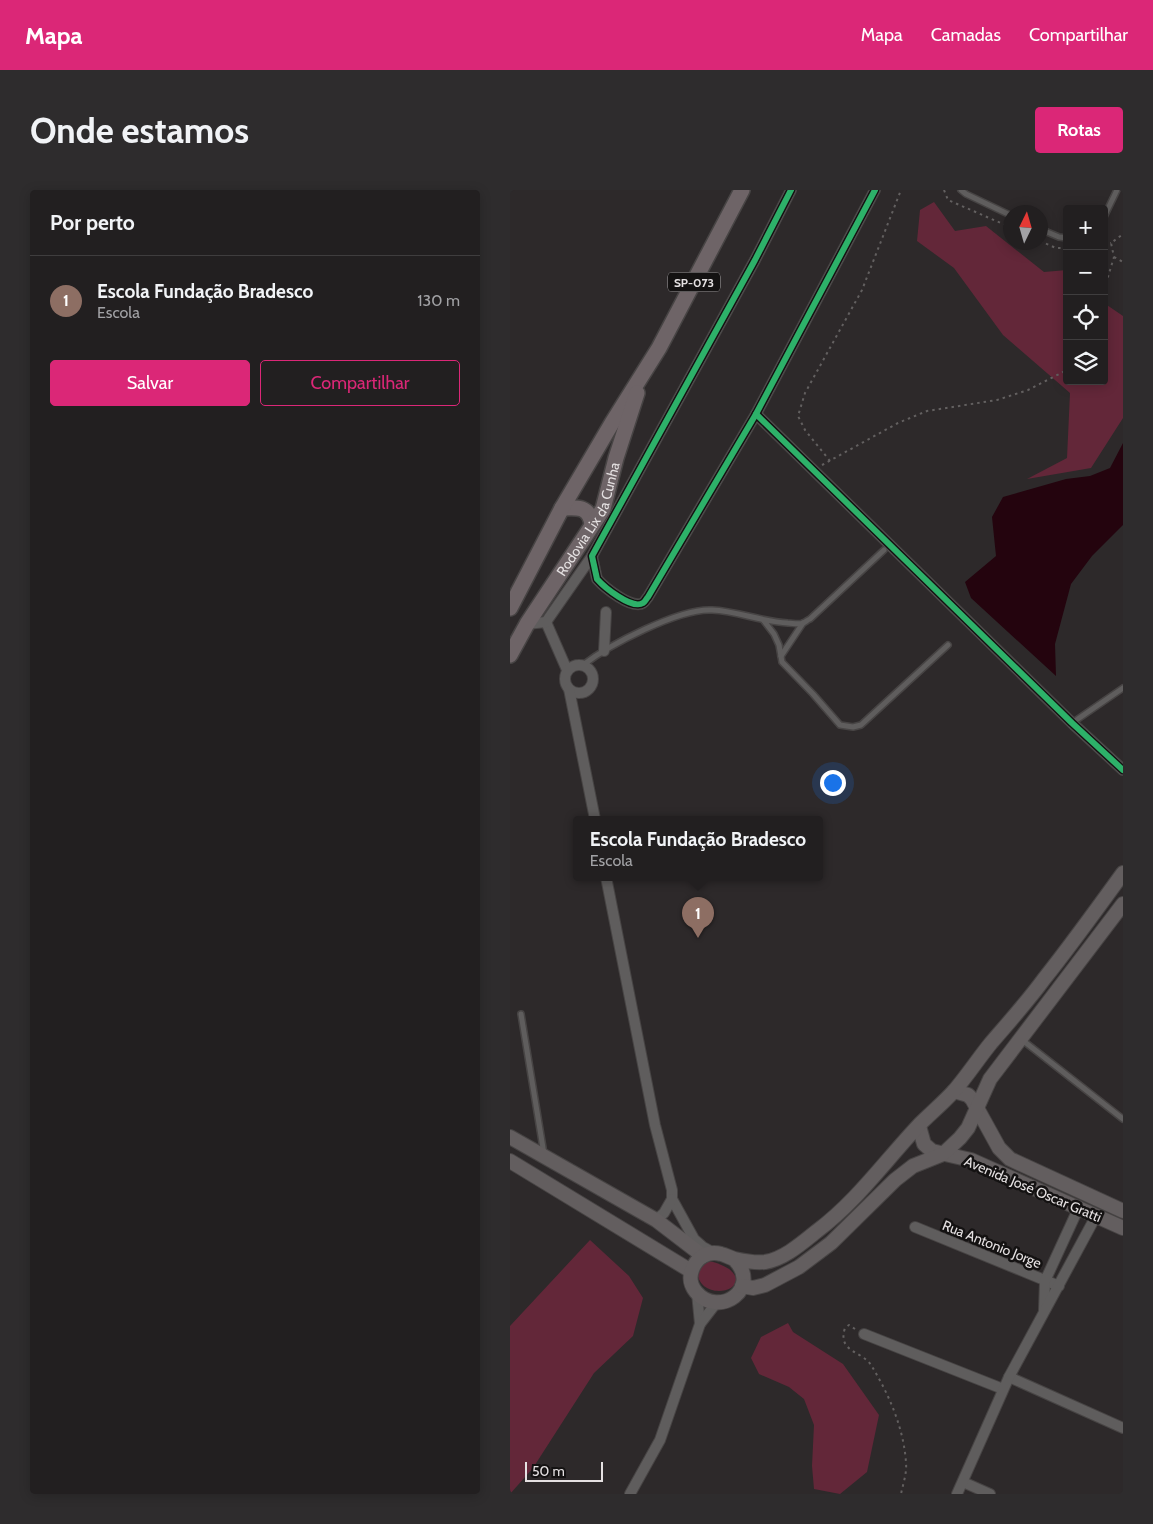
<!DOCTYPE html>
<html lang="pt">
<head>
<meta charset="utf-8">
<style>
	:root { --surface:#221f20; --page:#2e2c2d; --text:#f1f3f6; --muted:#a2a2a5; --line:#3f3d3e; --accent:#db2777 }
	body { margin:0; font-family:Cabin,sans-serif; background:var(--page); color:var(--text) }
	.controls { position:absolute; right:15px; top:15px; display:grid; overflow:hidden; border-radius:5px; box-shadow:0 2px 12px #0003 }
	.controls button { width:45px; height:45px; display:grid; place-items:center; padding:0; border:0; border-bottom:1px solid var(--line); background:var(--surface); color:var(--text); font:25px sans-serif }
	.compass { position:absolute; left:493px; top:15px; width:45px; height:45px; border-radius:50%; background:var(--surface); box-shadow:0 2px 12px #0003; rotate:5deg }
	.scale { position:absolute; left:15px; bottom:12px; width:78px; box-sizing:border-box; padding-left:5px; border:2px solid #e5e1e2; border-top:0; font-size:14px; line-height:18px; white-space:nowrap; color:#e5e1e2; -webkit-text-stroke:4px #141212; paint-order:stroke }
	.you { position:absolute; left:322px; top:592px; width:18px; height:18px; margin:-12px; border:4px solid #fff; border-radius:50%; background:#1a73e8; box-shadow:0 0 0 8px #1a73e833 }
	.badge { display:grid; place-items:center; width:32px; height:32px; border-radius:50%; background:var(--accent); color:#fff; font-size:16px; font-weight:700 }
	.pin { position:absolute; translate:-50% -41px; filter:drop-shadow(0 1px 2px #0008) }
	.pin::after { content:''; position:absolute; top:26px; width:18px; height:15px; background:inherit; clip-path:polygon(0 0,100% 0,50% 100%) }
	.popup { position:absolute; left:63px; top:626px; width:250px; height:65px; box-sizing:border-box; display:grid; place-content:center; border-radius:5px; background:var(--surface); filter:drop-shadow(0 1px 4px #0005); font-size:16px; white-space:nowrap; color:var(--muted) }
	.popup b { font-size:19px; color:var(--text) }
	.popup::after { content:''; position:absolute; left:50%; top:100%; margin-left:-10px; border:10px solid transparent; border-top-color:var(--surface) }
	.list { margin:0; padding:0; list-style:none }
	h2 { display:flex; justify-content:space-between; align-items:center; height:65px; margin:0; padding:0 20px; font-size:21px }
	h2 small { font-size:16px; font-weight:400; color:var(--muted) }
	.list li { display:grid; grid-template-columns:32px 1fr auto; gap:15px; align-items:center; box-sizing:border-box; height:90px; padding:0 20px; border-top:1px solid var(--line) }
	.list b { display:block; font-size:19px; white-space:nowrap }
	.list p { margin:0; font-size:16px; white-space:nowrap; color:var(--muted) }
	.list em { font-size:16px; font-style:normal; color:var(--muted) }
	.actions { display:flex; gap:10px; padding:15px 20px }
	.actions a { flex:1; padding:11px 0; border:1px solid var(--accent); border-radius:5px; text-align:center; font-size:18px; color:var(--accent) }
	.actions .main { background:var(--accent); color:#fff }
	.icon { flex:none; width:28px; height:28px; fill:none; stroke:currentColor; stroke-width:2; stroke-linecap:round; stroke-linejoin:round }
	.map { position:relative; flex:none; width:613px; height:1304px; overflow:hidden; border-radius:5px }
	header { display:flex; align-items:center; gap:30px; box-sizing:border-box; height:70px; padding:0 25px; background:var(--accent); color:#fff }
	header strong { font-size:24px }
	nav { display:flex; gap:28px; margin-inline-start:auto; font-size:18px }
	.intro { display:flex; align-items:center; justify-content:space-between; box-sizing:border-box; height:120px; padding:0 30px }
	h1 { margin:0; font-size:35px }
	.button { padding:12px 22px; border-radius:5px; background:var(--accent); color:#fff; font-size:18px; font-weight:700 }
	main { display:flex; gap:30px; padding:0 30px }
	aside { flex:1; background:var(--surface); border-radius:5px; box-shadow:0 2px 12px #0003 }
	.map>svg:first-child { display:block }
</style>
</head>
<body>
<header>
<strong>Mapa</strong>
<nav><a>Mapa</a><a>Camadas</a><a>Compartilhar</a></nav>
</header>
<div class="intro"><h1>Onde estamos</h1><a class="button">Rotas</a></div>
<main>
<aside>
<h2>Por perto<small></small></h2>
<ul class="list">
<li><span class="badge" style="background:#8d6e63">1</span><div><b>Escola Fundação Bradesco</b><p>Escola</p></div><em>130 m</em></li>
</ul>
<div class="actions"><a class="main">Salvar</a><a>Compartilhar</a></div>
</aside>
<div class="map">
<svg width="613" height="1304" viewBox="0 0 613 1304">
	<rect width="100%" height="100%" fill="#2d292a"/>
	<g fill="#632739">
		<path d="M424 12 445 41 476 36 534 82 557 80V191H594V113L613 126V228L581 278 517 289 557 268 560 203 493 145 444 78 407 51 410 20Z"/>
		<path d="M80 1050 119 1086 133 1108 123 1146 84 1183 23 1278 0 1304V1136Z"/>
		<path d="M196 1071C204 1071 212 1075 219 1079 246 1100 188 1115 187 1080Z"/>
		<path d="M278 1133 283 1142 333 1174 369 1225 357 1282 330 1304 304 1299 302 1276 304 1235 294 1209 279 1197 249 1184 241 1168 251 1147Z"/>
	</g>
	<path fill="#24040e" d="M613 253V335L582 366 561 394 545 454 546 486 461 408 455 392 486 366 482 327 493 307 556 289 580 286 600 278Z"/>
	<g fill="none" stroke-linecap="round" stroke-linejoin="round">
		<defs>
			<g id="lane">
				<path d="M451 0 456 4 500 25"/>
				<path d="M594 27 607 0"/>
				<path d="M530 39 549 47 557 48"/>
				<path d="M254 431 264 444 269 455 272 472 303 504 330 535 343 537 351 535 438 455"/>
				<path d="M271 466 293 433"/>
				<path d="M73 475C99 455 169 418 202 420 228 421 252 432 278 433 282 433 289 435 293 433 296 432 297 430 300 429L374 360"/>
				<path d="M562 533 613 498"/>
				<path d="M11 824 34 964"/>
				<path d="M511 849 613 929"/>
			</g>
			<g id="street">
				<path d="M281 0 245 70 82 366 87 389C94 397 122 420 133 413 135 412 136 409 138 407L246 224 365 0"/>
				<path d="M246 224 562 533 613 580"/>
				<path d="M36 432 57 480"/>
				<path d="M17 434 36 432 82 366"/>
				<path d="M94 461 96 422"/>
				<circle cx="69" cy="489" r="14"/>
				<path d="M59 499 85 629"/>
				<path d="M96 687 145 935 162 1000V1009L184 1049 193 1057 204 1063"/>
				<path d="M146 1030 154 1023 162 1009"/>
				<path d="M405 1037 549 1096"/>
				<path d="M187 1103 190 1134"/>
				<path d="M534 1120 535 1091 569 1017"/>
				<path d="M354 1144 493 1199"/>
				<path d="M499 1187 613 1238"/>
				<path d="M453 1292 480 1304"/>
				<path d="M120 1304 150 1250 190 1134 207 1112"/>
				<path d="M447 1304 499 1187 586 1026"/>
			</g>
			<g id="secondary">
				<path d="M444 901 458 905 462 909 489 958 500 969 613 1021"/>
				<path d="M409 936 414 954 422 961 461 970 613 1038"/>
				<path d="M0 947 146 1030 193 1066"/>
				<path d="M0 971 181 1081"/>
				<path d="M224 1069C253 1098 209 1129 186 1102 181 1096 179 1088 182 1080 186 1068 198 1060 211 1064 216 1065 220 1068 225 1069 234 1071 246 1073 255 1072 274 1069 292 1053 307 1041 347 1011 375 971 409 935 420 924 433 913 444 901 457 886 468 869 481 853 499 832 518 811 534 789 561 755 587 719 613 683"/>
				<path d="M232 1096 243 1098 255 1095 289 1077 321 1053 385 990 403 976 433 964 450 948 458 938 480 889 613 714"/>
			</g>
			<g id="primary">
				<path d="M52 318C67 317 80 316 82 335"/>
				<path d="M0 418 52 318 102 233 149 158 232 0"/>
				<path id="s1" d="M0 465 17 434 93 319 106 268 127 203"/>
			</g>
		</defs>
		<use href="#lane" stroke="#474444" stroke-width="8"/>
		<use href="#street" stroke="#474444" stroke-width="12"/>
		<use href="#secondary" stroke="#474444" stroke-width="16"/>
		<use href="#primary" stroke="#474444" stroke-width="18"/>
		<g stroke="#636060" stroke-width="2" stroke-dasharray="2.5 4" stroke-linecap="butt">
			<path d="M434 0 438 10 500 37"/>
			<path d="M530 51 546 58H557"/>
			<path d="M594 55 601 53"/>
			<path d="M604 67 613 72"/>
			<path d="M594 100 604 67 601 53 613 44"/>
			<path d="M320 271 295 240 288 226 295 203 352 100 391 0"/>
			<path d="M312 275 388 233 417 221 487 210 518 200 555 181 557 178"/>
			<path d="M345 1139 339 1135 335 1138C327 1162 352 1161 361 1175 379 1204 394 1239 396 1273 397 1283 393 1294 391 1304"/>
		</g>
		<use href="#lane" stroke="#5f5d5d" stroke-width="5"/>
		<use href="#street" stroke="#5f5d5d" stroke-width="10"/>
		<use href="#secondary" stroke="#635e5f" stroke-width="14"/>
		<use href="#primary" stroke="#6e6467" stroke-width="15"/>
		<defs>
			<g id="cycleway">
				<path d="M281 0 245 70 82 366 87 389C94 397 122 420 133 413 135 412 136 409 138 407L246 224 365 0"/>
				<path d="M246 224 562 533 613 580"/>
			</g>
		</defs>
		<use href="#cycleway" stroke="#141212" stroke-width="9"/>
		<use href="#cycleway" stroke="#2db169" stroke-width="6"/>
	</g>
	<g text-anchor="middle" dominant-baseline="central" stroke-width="5" stroke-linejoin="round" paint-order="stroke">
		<rect fill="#141212" stroke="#a6a3a4" stroke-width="1" x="158" y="82.5" width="52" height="19" rx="4"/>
		<g font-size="12" font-weight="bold" fill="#e5e1e2">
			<text x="184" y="92">SP-073</text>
		</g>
		<g font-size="14" fill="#e5e1e2" stroke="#141212">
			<text stroke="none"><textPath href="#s1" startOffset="158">Rodovia Lix da Cunha</textPath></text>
			<text transform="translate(523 999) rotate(23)">Avenida José Oscar Gratti</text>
			<text transform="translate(482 1054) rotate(22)">Rua Antonio Jorge</text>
		</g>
	</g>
</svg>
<div class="controls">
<button>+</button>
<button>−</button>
<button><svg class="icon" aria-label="locate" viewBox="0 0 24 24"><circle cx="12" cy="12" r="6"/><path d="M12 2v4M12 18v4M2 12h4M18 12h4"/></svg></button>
<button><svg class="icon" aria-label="layers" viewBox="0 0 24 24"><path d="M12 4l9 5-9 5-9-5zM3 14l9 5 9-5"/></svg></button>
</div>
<svg class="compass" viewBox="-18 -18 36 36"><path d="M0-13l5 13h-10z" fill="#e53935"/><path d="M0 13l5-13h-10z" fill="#a2a2a5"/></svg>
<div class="scale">50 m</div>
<div class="you"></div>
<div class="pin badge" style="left:188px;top:748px;background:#8d6e63">1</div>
<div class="popup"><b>Escola Fundação Bradesco</b>Escola</div>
</div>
</main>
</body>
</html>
